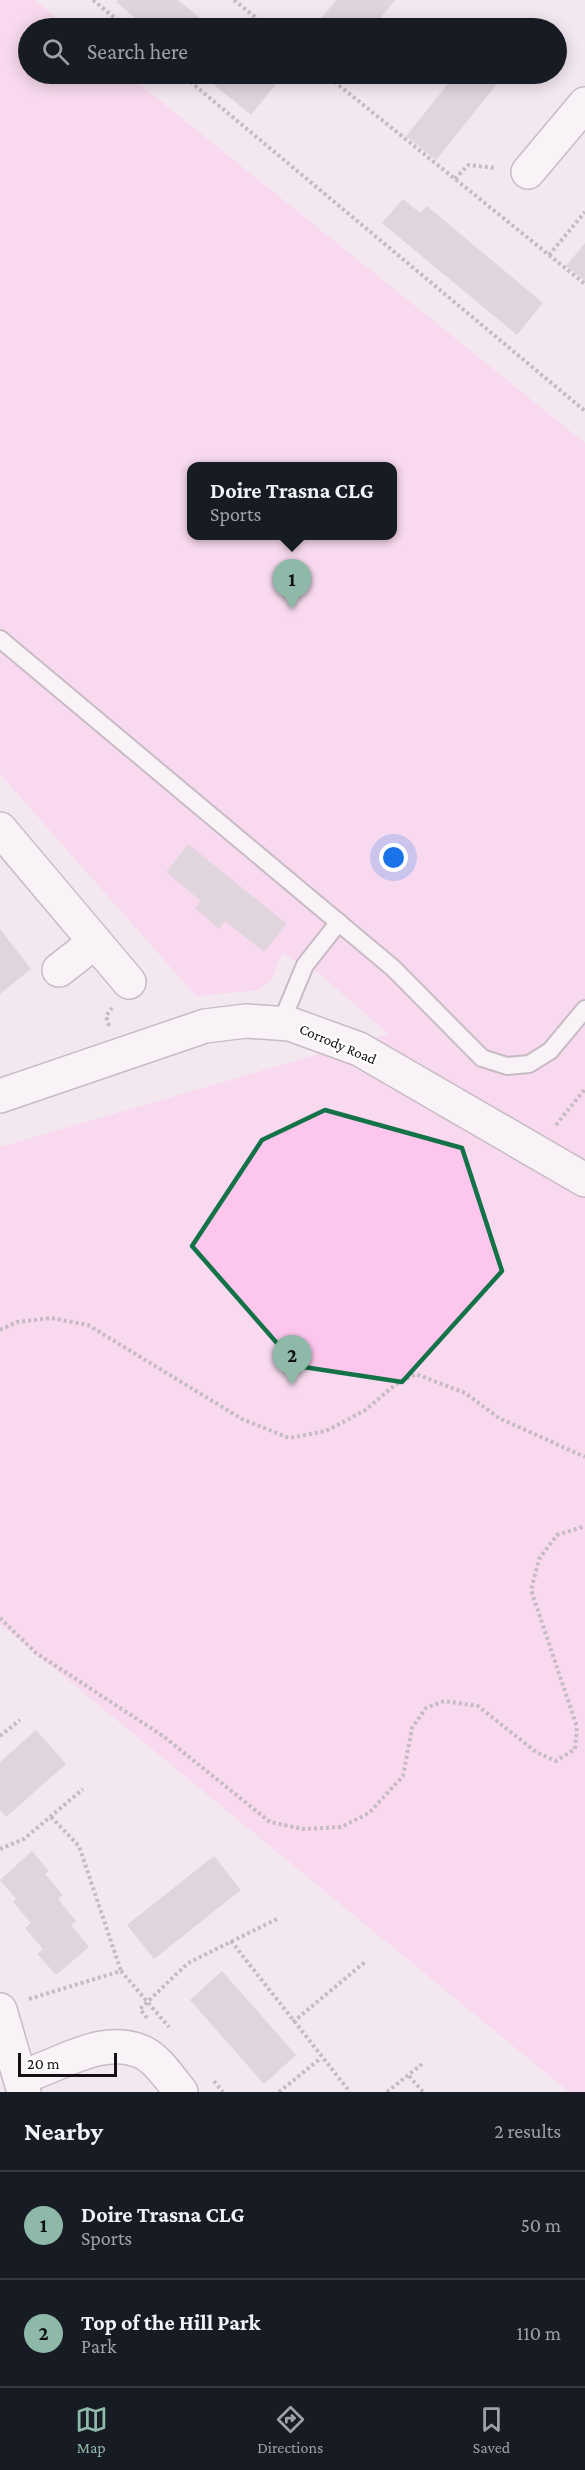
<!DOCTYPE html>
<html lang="en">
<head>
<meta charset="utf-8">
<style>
	:root { --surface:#171b24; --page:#242831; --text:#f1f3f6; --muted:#9ea1a6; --line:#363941; --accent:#8eb9a8 }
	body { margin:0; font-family:"Crimson Pro",serif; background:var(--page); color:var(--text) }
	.scale { position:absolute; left:18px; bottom:15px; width:99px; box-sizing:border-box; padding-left:6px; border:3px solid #141013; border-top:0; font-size:16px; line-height:21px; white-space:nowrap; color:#141013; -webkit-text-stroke:4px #fff; paint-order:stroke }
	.you { position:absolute; left:394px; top:858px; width:21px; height:21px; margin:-15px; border:4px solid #fff; border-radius:50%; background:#1a73e8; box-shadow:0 0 0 9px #1a73e833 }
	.badge { display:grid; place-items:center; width:39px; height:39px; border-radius:50%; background:var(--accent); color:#111; font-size:20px; font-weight:700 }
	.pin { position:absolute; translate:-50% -50px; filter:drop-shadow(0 2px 3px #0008) }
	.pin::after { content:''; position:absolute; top:32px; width:21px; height:18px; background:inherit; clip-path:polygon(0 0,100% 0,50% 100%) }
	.popup { position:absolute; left:187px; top:462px; width:210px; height:78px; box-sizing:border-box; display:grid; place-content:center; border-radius:12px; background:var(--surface); filter:drop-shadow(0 2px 4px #0005); font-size:20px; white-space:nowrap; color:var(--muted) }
	.popup b { font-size:22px; color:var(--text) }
	.popup::after { content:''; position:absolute; left:50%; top:100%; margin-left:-12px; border:12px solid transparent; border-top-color:var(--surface) }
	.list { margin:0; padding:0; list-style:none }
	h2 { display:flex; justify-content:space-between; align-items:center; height:78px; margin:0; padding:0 24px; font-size:26px }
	h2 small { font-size:20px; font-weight:400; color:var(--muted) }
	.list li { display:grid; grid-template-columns:39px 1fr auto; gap:18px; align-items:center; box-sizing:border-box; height:108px; padding:0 24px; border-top:2px solid var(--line) }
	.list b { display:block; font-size:22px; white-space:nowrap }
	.list p { margin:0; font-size:20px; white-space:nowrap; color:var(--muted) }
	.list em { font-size:20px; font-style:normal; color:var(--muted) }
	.icon { flex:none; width:33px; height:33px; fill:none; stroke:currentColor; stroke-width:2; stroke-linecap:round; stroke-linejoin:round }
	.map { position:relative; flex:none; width:585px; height:2092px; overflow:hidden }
	.search { position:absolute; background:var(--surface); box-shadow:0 3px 15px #0003; left:18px; right:18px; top:18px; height:66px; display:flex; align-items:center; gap:15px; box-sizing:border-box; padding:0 21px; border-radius:33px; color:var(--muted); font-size:22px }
	.sheet { height:294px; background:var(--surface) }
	nav { display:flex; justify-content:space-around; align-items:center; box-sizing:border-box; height:84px; border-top:2px solid var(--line); background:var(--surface); font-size:16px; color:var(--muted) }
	nav a { display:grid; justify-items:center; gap:3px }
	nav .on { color:var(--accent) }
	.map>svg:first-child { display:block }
</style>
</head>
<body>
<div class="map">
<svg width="585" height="2092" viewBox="0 0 585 2092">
	<rect width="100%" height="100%" fill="#f4e8f0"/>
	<path fill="#fdc7ed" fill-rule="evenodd" d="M0 0H34L70 28H28V74H127L585 443V2092H569L0 1624V1147L388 1034 320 974 282 953 271 980 259 990 196 996 0 774ZM192 466H392V536H192Z"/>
	<g fill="#c9bec5">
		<path d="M118 0H178L212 28H147L116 2Z"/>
		<path d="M336 0H395L372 28H314Z"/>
		<path d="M201 74H266L277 83 251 115Z"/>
		<path d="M456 74H505L436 160 406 136Z"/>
		<path d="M403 199 420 213 427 206 543 303 517 335 382 223Z"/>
		<path d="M585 243V281L566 266Z"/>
		<path d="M188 844 287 924 264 952 225 921 219 929 195 908 201 901 166 872Z"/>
		<path d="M0 929 31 969 0 994Z"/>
		<path d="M36 1730 66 1764 6 1817 0 1810V1762Z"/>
		<path d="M32 1851 49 1871 45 1874 63 1895 58 1899 76 1921 71 1925 89 1947 56 1975 37 1954 43 1949 25 1928 31 1923 13 1902 16 1899 0 1880Z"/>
		<path d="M214 1856 241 1890 154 1959 127 1925Z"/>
		<path d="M222 1971 296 2055 264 2084 190 2000Z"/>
	</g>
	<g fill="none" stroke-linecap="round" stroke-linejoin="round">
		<defs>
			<g id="lane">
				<path d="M0 639 393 968 482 1058 507 1066 529 1064 550 1051 585 1009"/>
				<path d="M281 1023 305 965 339 922"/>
			</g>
			<g id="street">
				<path d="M528 172 585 104"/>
				<path d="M0 829 129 982"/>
				<path d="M59 970 95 942"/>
				<path d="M0 1096 205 1026 246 1021 290 1024 359 1049 585 1180"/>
				<path d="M0 2010 24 2092"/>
				<path d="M21 2077C59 2066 103 2034 142 2052 158 2059 170 2079 181 2092"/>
			</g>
		</defs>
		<use href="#lane" stroke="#92878f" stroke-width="20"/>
		<use href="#street" stroke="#92878f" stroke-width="36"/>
		<g stroke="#8e868b" stroke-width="4" stroke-dasharray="3 3" stroke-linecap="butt">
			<path d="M93 0 127 28"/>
			<path d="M234 0 269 28"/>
			<path d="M181 74 585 411"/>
			<path d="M325 74 585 284"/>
			<path d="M455 179 468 165 496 168"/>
			<path d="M549 255 585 212"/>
			<path d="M109 1026 106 1016 112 1008"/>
			<path d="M556 1125 585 1089"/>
			<path d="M0 1330 17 1322 51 1318 88 1325 242 1419 289 1438 326 1431 364 1411 395 1385 416 1374 465 1393 499 1418 585 1457"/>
			<path d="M0 1618 36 1653 163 1736 270 1822 303 1829 341 1827 369 1813 403 1776 412 1728 426 1708 444 1701 478 1706 536 1752 556 1761 575 1749 577 1727 531 1590 539 1559 557 1535 585 1526"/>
			<path d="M0 1736 20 1720"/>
			<path d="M51 1817 79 1846 121 1971"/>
			<path d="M0 1849 24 1839 83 1789"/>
			<path d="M231 1941 350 2092"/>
			<path d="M29 1999 121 1971 169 2027"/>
			<path d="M147 2018 140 2009 188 1963 279 1918"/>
			<path d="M293 2022 365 1962"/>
			<path d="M409 2076 423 2092"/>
			<path d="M214 2081 223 2092"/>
			<path d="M279 2092 321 2058"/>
			<path d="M387 2092 422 2064"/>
		</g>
		<use href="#lane" stroke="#fff" stroke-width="16"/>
		<use href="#street" stroke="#fff" stroke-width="33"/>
	</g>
	<path d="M0 0H585V2092H0ZM325 1110 462 1148 502 1271 402 1382 297 1366 192 1246 262 1140Z" fill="#f4e8f0" fill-opacity=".55" fill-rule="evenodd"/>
	<path fill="none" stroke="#147248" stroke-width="4.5" stroke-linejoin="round" d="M325 1110 462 1148 502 1271 402 1382 297 1366 192 1246 262 1140Z"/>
	<g text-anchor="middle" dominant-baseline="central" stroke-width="4.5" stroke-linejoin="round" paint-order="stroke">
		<g font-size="15" fill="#141013" stroke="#fff">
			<text transform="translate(338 1044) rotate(23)">Corrody Road</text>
		</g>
	</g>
</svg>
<div class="scale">20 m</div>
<div class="you"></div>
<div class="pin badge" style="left:292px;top:609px">1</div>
<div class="popup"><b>Doire Trasna CLG</b>Sports</div>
<div class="pin badge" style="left:292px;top:1385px">2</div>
<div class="search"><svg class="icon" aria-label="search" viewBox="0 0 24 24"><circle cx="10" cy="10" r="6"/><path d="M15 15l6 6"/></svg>Search here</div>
</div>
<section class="sheet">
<h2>Nearby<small>2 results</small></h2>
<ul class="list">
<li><span class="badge">1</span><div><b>Doire Trasna CLG</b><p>Sports</p></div><em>50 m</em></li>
<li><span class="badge">2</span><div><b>Top of the Hill Park</b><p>Park</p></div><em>110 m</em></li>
</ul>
</section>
<nav>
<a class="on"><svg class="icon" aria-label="map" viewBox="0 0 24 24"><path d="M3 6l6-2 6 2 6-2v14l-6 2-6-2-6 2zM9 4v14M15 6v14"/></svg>Map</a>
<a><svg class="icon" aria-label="directions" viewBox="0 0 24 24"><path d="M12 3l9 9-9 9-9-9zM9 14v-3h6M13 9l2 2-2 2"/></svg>Directions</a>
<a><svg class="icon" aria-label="saved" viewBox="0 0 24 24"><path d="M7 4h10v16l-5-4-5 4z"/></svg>Saved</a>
</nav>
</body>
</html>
